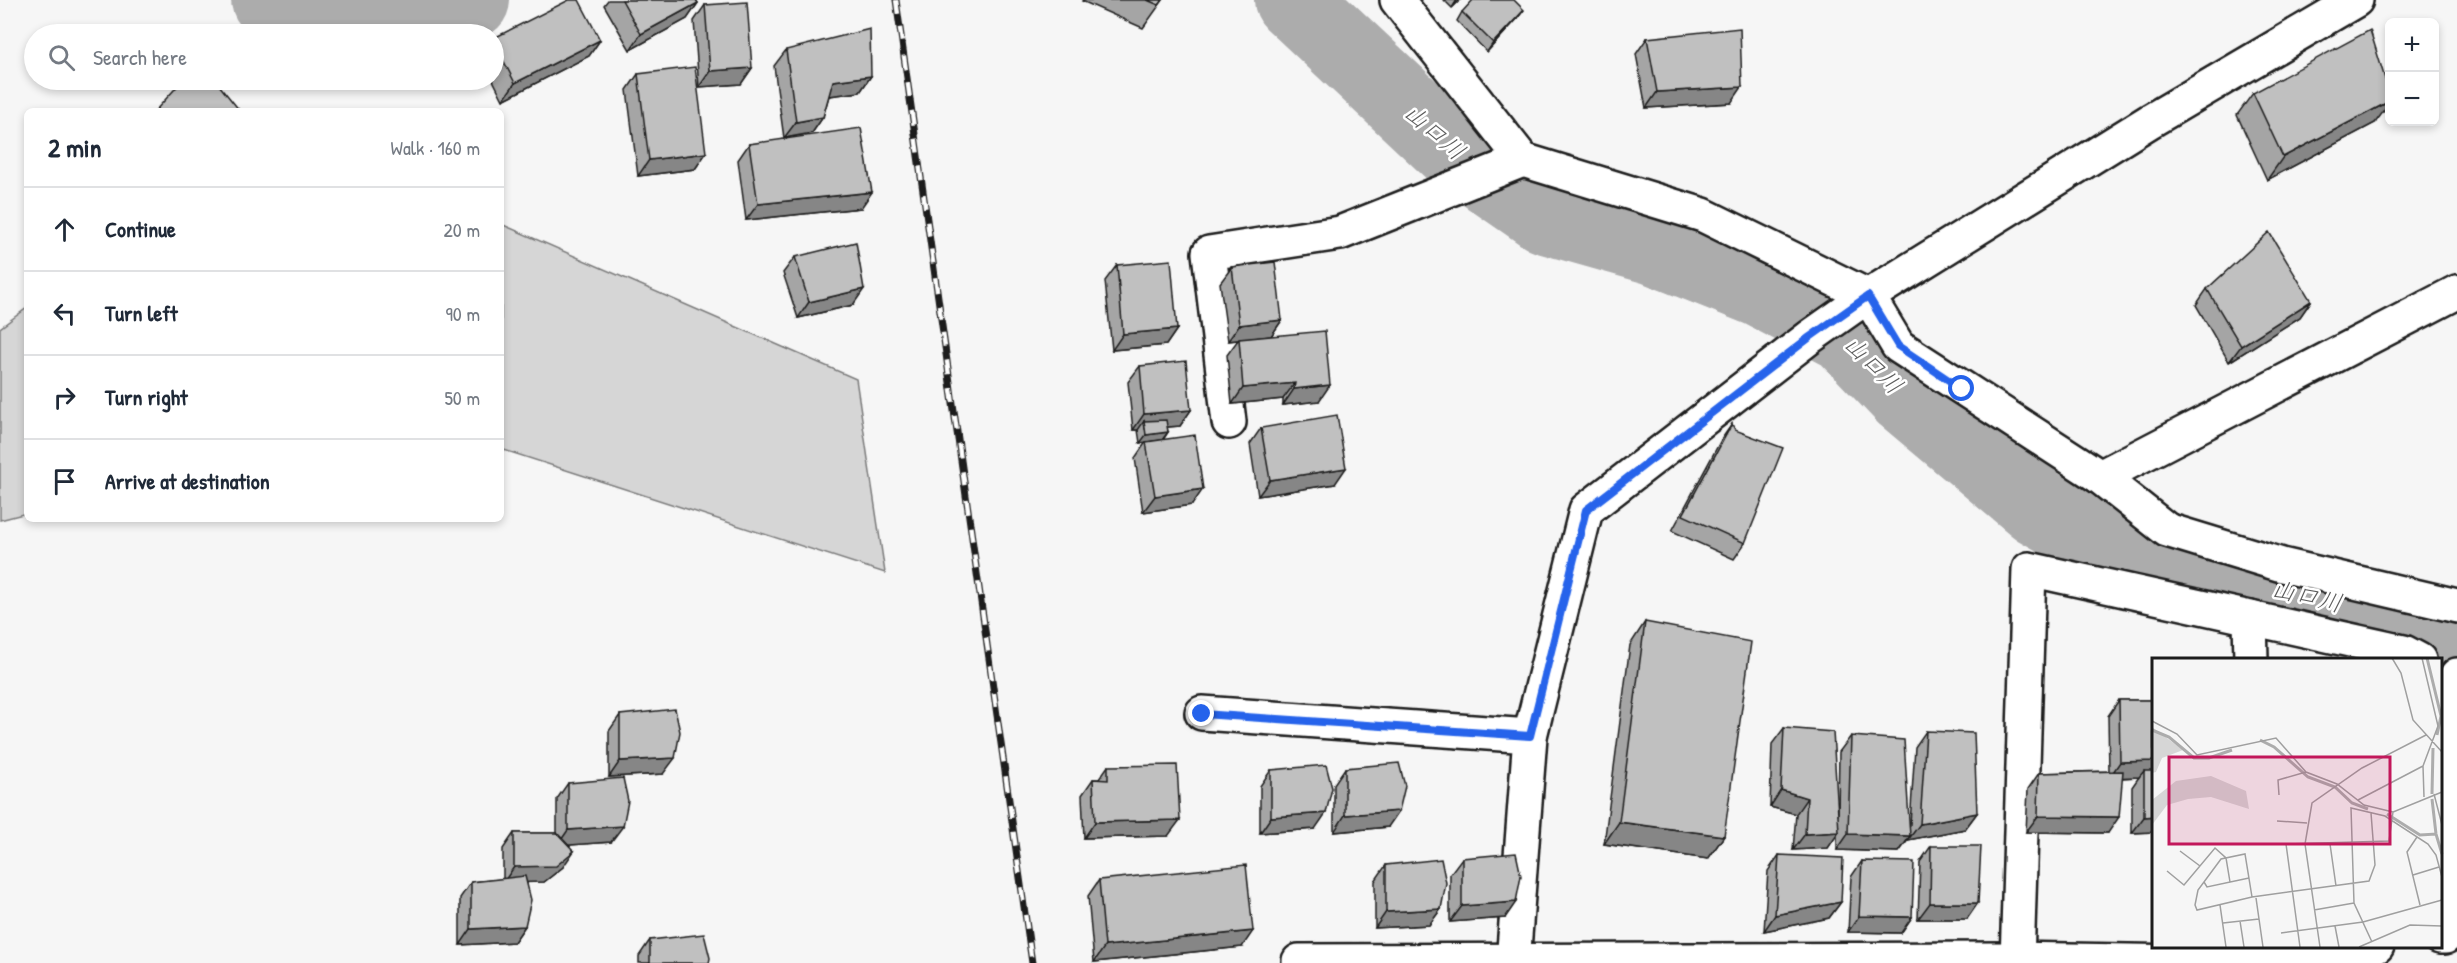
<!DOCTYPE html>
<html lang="en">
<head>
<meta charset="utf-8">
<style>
	:root { --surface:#fff; --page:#f2f2f3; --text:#1f2937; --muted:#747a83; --line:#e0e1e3 }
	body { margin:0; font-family:"Patrick Hand","Klee One",sans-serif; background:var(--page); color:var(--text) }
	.controls { position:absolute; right:18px; top:18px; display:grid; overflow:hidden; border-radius:9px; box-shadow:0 3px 9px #0003 }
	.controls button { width:54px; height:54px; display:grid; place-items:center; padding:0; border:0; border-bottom:2px solid var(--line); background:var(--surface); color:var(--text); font:30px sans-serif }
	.stop { position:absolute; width:18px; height:18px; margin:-14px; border:4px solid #2563eb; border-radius:50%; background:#fff }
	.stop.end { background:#2563eb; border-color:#fff; box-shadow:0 2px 6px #0008 }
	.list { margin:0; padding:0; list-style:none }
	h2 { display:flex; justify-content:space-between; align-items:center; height:78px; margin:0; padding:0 24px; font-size:26px }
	h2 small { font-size:20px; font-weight:400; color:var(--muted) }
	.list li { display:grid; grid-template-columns:39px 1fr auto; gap:18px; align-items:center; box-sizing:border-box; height:84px; padding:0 24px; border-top:2px solid var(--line) }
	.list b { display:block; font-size:22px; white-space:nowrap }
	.list em { font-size:20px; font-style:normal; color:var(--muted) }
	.icon { flex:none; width:33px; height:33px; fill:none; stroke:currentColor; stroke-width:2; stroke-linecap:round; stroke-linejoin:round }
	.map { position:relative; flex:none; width:2457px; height:963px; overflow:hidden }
	.search { position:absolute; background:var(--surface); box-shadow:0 3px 9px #0003; left:24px; top:24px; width:480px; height:66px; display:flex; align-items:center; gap:15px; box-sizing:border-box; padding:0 21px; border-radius:33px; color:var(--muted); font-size:22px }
	.panel { position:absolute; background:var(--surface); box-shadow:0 3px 9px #0003; left:24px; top:108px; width:480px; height:414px; border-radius:9px }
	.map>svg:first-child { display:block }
</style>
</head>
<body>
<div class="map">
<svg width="2457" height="963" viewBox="0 0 2457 963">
	<rect width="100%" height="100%" fill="#f6f6f6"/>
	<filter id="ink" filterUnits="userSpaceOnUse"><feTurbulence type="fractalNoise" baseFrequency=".0167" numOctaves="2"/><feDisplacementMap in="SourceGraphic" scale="12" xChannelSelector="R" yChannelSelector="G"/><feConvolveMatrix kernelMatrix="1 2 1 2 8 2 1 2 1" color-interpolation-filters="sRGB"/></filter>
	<g filter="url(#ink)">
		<g fill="#d6d6d6" stroke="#797979" stroke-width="1.5">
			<path d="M501 224 856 379 885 573 501 449Z"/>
			<path d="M27 308V513L0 520V328Z"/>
		</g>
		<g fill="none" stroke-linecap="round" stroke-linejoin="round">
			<g stroke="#acacac" stroke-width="78">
				<path d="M270 0 278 4 359 21 439 13 471 0"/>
				<path d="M1293 0 1455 152 1546 215 1655 246 1760 288 1846 333 1906 396 2037 506 2116 551 2322 600 2389 613 2457 643"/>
			</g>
			<defs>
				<g id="street">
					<path d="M1397 0 1523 160 1703 215 1868 296 1898 346 2100 477 2167 530 2282 565 2457 606"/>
					<path d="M1229 422 1209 253 1340 233 1523 160"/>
					<path d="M2100 477 2457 292"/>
					<path d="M2250 618 2251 660"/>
					<path d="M1202 713 1530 736"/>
					<path d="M2440 937H2445L2455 679 2457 675"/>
					<path d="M1299 963V961L2016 959 2247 963"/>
					<path d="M1513 963 1530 736 1586 510 1810 337 1868 296 2150 121 2356 0"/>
					<path d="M2017 963 2029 569 2404 652 2419 660"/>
					<path d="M2261 963 2377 946"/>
				</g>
			</defs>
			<use href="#street" stroke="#1c1c1c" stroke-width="38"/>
			<use href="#street" stroke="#fff" stroke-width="33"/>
			<defs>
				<path id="rail" d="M896 0 1032 963"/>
			</defs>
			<use href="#rail" stroke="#1c1c1c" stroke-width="7"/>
			<use href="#rail" stroke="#fff" stroke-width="4.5" stroke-dasharray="14" stroke-linecap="butt"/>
		</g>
		<g fill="#a5a5a5" stroke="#1c1c1c" stroke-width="1.5">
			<path d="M608 0H696L698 3 687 19 630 50 604 5Z"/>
			<path d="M1083 0H1163L1143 28 1082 1Z"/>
			<path d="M1444 0H1460L1452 8Z"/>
			<path d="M705 5 752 68 741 84 699 87 694 21Z"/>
			<path d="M1462 12 1518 18 1487 52 1457 21Z"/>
			<path d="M494 38 600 40 589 56 503 100 493 80Z"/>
			<path d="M1647 38 1731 103 1646 108 1636 54Z"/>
			<path d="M786 50 871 76 860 92 829 96 823 117 812 133 784 138 774 66Z"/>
			<path d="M638 74 706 153 695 169 638 176 627 90Z"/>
			<path d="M2253 93 2375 123 2267 180 2237 115Z"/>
			<path d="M749 144 861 208 746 220 738 160Z"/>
			<path d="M795 257 853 305 798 318 783 273Z"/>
			<path d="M1117 265 1177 329 1166 345 1112 350 1105 281Z"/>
			<path d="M1232 267 1282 320 1271 336 1319 401 1283 405V399L1232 404 1227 355 1238 340 1228 341 1220 283Z"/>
			<path d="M2207 289 2311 301 2300 317 2229 362 2196 305Z"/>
			<path d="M1140 366 1191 410 1180 426 1167 427 1168 432 1163 440 1192 505 1143 512 1135 458 1146 442 1140 443 1138 430H1133L1128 382Z"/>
			<path d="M1732 424 1745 543 1734 559 1672 531 1721 440Z"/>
			<path d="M1261 428 1335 484 1258 496 1250 444Z"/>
			<path d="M1645 622 1724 836 1708 859 1604 844 1630 645Z"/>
			<path d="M2119 700H2154V832L2132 833V787L2139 777 2122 778 2108 833 2026 832 2028 789 2039 773 2109 771 2108 716Z"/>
			<path d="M620 715 663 774 609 777V731Z"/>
			<path d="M1784 728 1838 813 1839 752 1851 736 1910 824 1915 747 1926 731 1977 813 1965 829 1908 840 1909 839 1899 852 1837 850V834L1828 848 1793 850 1796 814 1770 807 1772 744Z"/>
			<path d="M1108 766 1168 836 1084 838 1082 795 1093 779H1099Z"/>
			<path d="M1345 768 1388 827 1334 832V784Z"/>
			<path d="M1271 770 1315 829 1260 833V786Z"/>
			<path d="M568 783 611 842 569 845 563 867 544 882H527L525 926 514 942 460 945V898L471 882 503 879V849L514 833H557V799Z"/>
			<path d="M1931 846 1967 919H1918L1920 862Z"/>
			<path d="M1779 855 1841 902 1829 918 1764 931 1768 871Z"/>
			<path d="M1462 858 1505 918 1450 922V874Z"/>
			<path d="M1862 861 1912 917 1901 933 1848 932 1851 877Z"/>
			<path d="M1386 865 1441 909 1429 925 1375 928V881Z"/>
			<path d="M1099 880 1242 947 1094 962 1088 896Z"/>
			<path d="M650 940 709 963H639V956Z"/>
		</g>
		<g fill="#868686" stroke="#1c1c1c" stroke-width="1.5">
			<path d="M1457 0H1460L1452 8Z"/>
			<path d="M698 3 687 19 630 50 641 34Z"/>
			<path d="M1524 10 1518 18 1487 52 1493 43Z"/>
			<path d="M600 40 589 56 503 100 515 83Z"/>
			<path d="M752 68 741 84 699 87 710 71Z"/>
			<path d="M871 76 860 92 821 97 833 81Z"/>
			<path d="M1742 87 1731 103 1646 108 1657 92Z"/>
			<path d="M2390 101V103L2375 123 2267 180 2283 157Z"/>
			<path d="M823 117 812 133 784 138 796 122Z"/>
			<path d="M706 153 695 169 638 176 649 160Z"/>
			<path d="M872 192 861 208 746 220 758 204Z"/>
			<path d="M864 289 853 305 798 318 809 302Z"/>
			<path d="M2311 301 2300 317 2229 362 2241 346Z"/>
			<path d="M1282 320 1271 336 1228 341 1239 325Z"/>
			<path d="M1177 329 1166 345 1112 350 1123 334Z"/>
			<path d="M1295 383 1283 399 1232 404 1243 388Z"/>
			<path d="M1330 385 1319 401 1283 405 1294 389Z"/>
			<path d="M1191 410 1180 426 1145 429 1144 421 1138 430H1133L1144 414Z"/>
			<path d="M1168 432 1162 440 1140 443 1146 435Z"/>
			<path d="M1346 468 1335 484 1258 496 1270 480Z"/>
			<path d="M1203 489 1192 505 1143 512 1155 496Z"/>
			<path d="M675 758 663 774 609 777 620 761Z"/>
			<path d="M2154 761V777L2144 771 2139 777 2109 778 2120 762Z"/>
			<path d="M1781 790 1807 798 1796 814 1770 807Z"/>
			<path d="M1399 811 1388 827 1334 832 1345 815Z"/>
			<path d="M1326 813 1315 829 1260 833 1271 817Z"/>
			<path d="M1977 813 1965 829 1908 840 1920 824Z"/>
			<path d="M2038 816 2119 817 2108 833 2026 832Z"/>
			<path d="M2154 816V832L2132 833 2144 817Z"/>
			<path d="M1180 820 1168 836 1084 838 1095 822Z"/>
			<path d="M1619 822 1724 836 1708 859 1604 844Z"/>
			<path d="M623 826 611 842 557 846 568 830Z"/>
			<path d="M1839 832 1828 848 1793 850 1805 834Z"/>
			<path d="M1848 834 1910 836 1899 852 1837 850Z"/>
			<path d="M574 851 563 867 544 882 503 883 514 867Z"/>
			<path d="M1516 902 1505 918 1450 922 1462 906Z"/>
			<path d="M1841 902 1829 918 1764 931 1775 915Z"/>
			<path d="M1930 903H1978L1967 919H1918Z"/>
			<path d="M1441 909 1429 925 1375 928 1386 912Z"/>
			<path d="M1859 916 1912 917 1901 933 1848 932Z"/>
			<path d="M525 926 514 942 460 945 471 929Z"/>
			<path d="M1253 931 1242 947 1094 962 1105 946Z"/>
		</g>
		<g fill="#c0c0c0" stroke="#1c1c1c" stroke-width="1.5">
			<path d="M569 0H579L600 40 515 83 494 42V38Z"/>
			<path d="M622 0H696L698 3 641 34Z"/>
			<path d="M1147 0H1163L1159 5Z"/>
			<path d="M1473 0H1514L1524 10 1493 43 1462 12Z"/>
			<path d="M747 2 752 68 710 71 705 5Z"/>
			<path d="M1740 28 1742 87 1657 92 1647 38Z"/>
			<path d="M870 29 871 76 833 81 823 117 796 122 786 50Z"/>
			<path d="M2370 30 2390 95V101L2283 157 2253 93Z"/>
			<path d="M695 67 706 153 649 160 638 74Z"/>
			<path d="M183 80H215L240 111H155Z"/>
			<path d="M861 128 872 192 758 204 749 144Z"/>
			<path d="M2269 232 2311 301 2241 346 2207 289Z"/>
			<path d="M856 242 864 289 809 302 795 257Z"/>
			<path d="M1171 260 1177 329 1123 334 1117 265Z"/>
			<path d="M1275 262 1282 320 1239 325 1232 267Z"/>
			<path d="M1325 331 1330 385 1294 389 1295 383 1243 388 1239 339Z"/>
			<path d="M1186 361 1191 410 1144 414 1140 366Z"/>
			<path d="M1337 415 1346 468 1270 480 1261 428Z"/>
			<path d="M1166 420 1168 432 1146 435 1144 421Z"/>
			<path d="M1732 424 1735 430 1783 448 1745 543 1683 515Z"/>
			<path d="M1195 435 1203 489 1155 496 1146 442Z"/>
			<path d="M1645 622 1751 642 1724 836 1619 822Z"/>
			<path d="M2119 700H2154V761L2120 762Z"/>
			<path d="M675 709 680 732 675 758 620 761V715Z"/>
			<path d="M1784 728 1833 732 1839 832 1805 834 1807 798 1781 790Z"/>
			<path d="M1926 731 1974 733 1977 813 1920 824Z"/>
			<path d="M1851 736 1904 740 1910 836 1848 834Z"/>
			<path d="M1399 763 1405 786 1399 811 1345 815V768Z"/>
			<path d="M1177 765 1180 820 1095 822 1093 779 1108 780V766Z"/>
			<path d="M1326 765 1332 788 1326 813 1271 817V770Z"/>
			<path d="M2123 771 2119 817 2038 816 2039 773Z"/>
			<path d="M2144 771H2154V816L2144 817Z"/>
			<path d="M623 778 628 801 623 826 568 830V783Z"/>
			<path d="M514 833H557L574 851 556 866 514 867Z"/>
			<path d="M1931 846H1981L1978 903H1930Z"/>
			<path d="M1516 853 1521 876 1516 902 1462 906V858Z"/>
			<path d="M1779 855 1843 858 1841 902 1775 915Z"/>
			<path d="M1441 859 1446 883 1441 909 1386 912V865Z"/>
			<path d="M1862 861 1914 862 1912 917 1859 916Z"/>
			<path d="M1246 865 1253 931 1105 946 1099 880Z"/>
			<path d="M525 876 531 900 525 926 471 929V882Z"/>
			<path d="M704 934 710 958 709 963H650V940Z"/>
		</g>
	</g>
	<g fill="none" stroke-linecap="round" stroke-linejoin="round" filter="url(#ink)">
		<path stroke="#2563eb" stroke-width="8" d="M1202 714 1530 736 1586 510 1810 337 1868 296 1898 346 1962 389"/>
	</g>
	<g text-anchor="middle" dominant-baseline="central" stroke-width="5" stroke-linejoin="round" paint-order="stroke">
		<g font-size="24" font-style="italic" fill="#5d5d5d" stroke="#fff">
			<text transform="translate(1435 131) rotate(41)">山口川</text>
			<text transform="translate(1874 364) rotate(45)">山口川</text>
			<text transform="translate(2307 595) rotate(13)">山口川</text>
		</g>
	</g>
	<g transform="translate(2152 658)">
		<rect width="290" height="290" fill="#f6f6f6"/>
		<path d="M0 69 31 92 10 100 4 114 0 115ZM59 118 94 133 97 151 59 139 36 141 15 147 0 167V142L24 123Z" fill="#d6d6d6"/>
		<path fill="none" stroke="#acacac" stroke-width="3" d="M275 0 289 58 285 77M0 72 17 79 42 100H57L80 92M108 82 122 89 156 119 183 129 200 145 216 151M280 136 281 90M280 141 284 176M235 156 268 177 284 176 290 196"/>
		<path fill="none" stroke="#9f9f9f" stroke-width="1.5" d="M240 0 249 15 261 62 290 94M270 0 286 68 271 108 272 139M0 63 25 76 45 97 124 80 154 114 185 126 212 147 241 154M282 136 290 167M127 137 126 122 154 114M206 142 271 108M125 163 155 165M265 179 255 194 268 247M178 186 184 228M28 193 48 208M15 213 32 227 63 190 74 200 78 224M261 217 287 209M52 224 55 229 97 220M100 239 93 196 69 201 46 232 43 247 45 252 100 239 217 223 223 207 219 155M104 240 111 289M68 247 74 289M162 252 202 245M88 263 92 289M71 265 107 261M183 268 187 289M129 275 211 264 290 242M220 284 202 245 199 150 233 158 276 186 284 197 290 219M148 289 134 186 237 183 241 154 290 134M168 289 153 186 160 145 210 110 274 77M207 289 258 267 290 268"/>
		<path fill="#c2185b" fill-opacity="0.15" stroke="#c2185b" stroke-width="3" d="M17 99H238V186H17Z"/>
		<rect width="290" height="290" fill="none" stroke="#1c1c1c" stroke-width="3"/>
	</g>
</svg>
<div class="controls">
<button>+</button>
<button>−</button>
</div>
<div class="stop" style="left:1962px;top:389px"></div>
<div class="stop end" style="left:1202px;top:714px"></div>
<div class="search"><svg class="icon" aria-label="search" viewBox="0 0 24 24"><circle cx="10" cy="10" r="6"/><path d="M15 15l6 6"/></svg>Search here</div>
<section class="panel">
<h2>2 min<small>Walk · 160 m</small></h2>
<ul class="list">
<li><svg class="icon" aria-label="ahead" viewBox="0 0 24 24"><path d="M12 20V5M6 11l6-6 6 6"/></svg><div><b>Continue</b></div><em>20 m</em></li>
<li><svg class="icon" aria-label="left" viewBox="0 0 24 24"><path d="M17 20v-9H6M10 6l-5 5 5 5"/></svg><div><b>Turn left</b></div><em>90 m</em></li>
<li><svg class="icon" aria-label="right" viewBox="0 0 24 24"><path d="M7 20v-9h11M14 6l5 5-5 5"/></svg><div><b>Turn right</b></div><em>50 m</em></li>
<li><svg class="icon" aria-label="arrive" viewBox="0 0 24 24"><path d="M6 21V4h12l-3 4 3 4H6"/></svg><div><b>Arrive at destination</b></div></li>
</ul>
</section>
</div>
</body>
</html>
